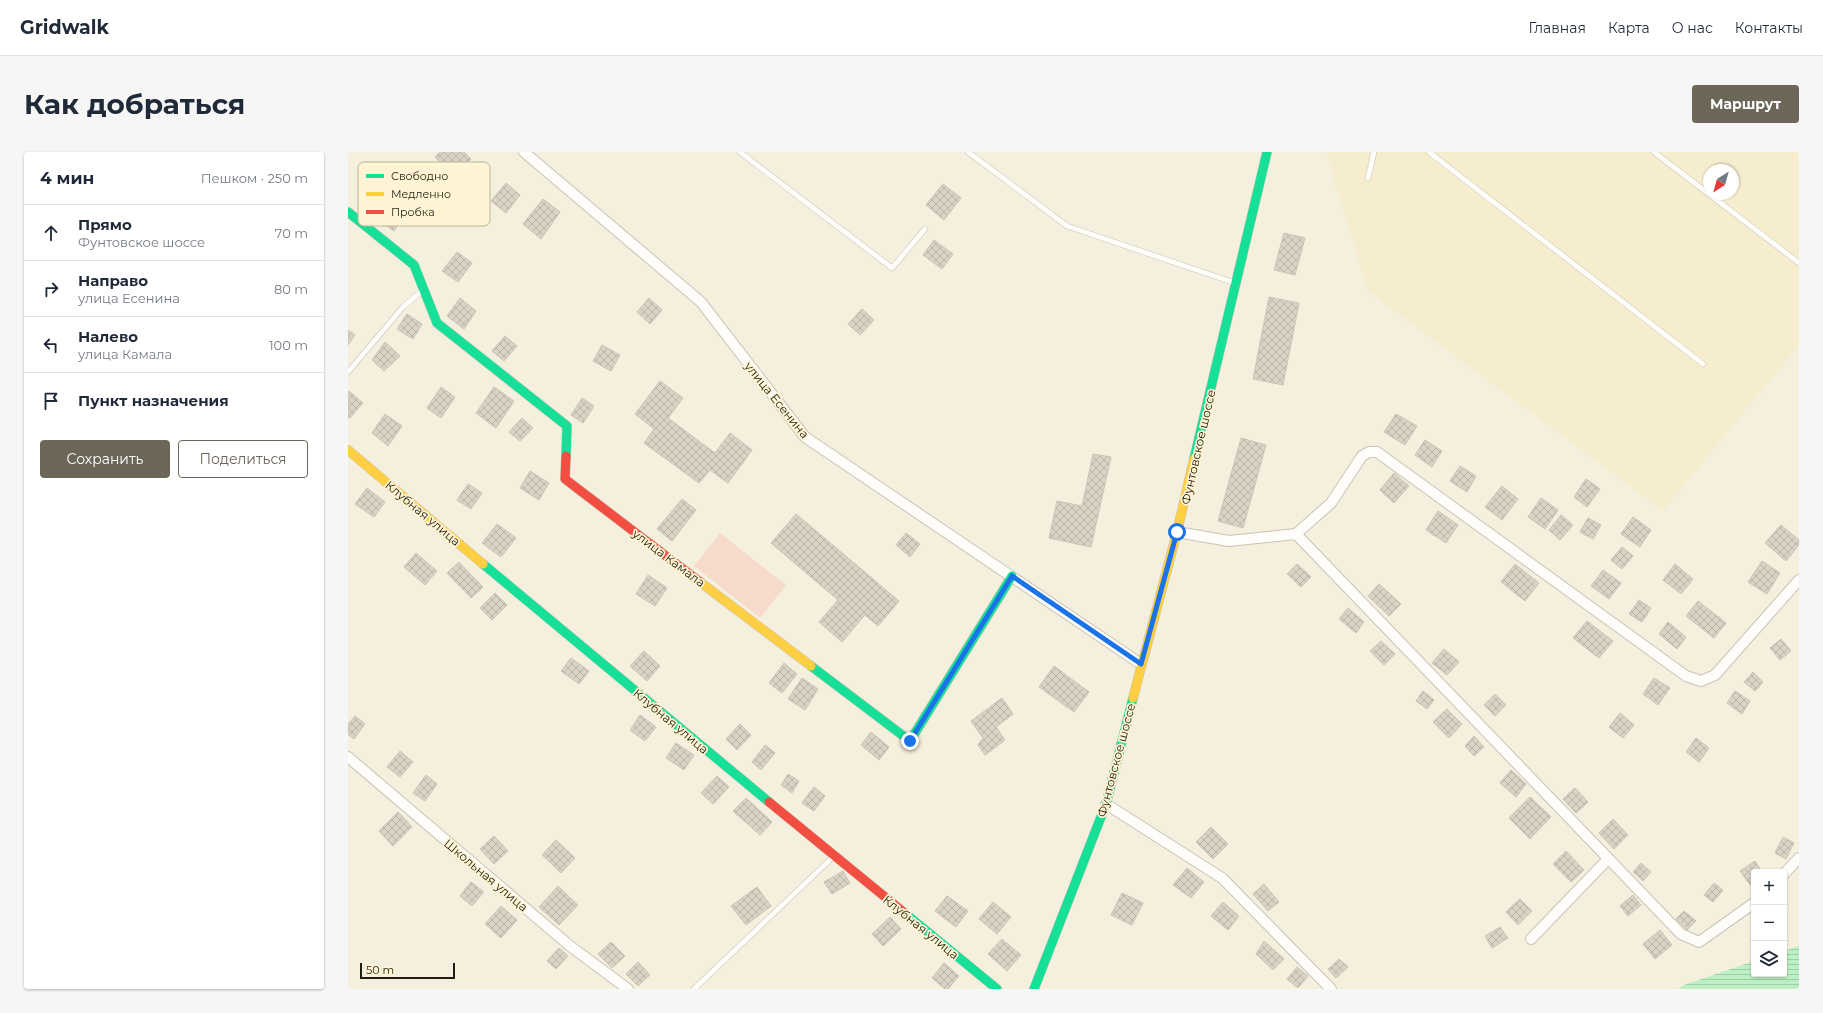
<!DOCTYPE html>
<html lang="ru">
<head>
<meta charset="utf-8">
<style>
	:root { --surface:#fff; --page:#f6f6f7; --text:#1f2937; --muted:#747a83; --line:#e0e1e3; --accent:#6b6658 }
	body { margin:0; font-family:Montserrat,sans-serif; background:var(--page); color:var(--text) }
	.controls { position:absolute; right:12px; bottom:12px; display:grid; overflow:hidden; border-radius:4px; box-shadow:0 1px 3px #0004 }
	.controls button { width:36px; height:36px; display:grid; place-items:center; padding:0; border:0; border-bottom:1px solid var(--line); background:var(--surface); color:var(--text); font:20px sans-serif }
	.compass { position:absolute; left:1355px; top:12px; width:36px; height:36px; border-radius:50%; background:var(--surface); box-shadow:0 1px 3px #0004; rotate:217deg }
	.scale { position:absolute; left:12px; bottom:10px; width:95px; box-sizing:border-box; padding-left:4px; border:2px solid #211d11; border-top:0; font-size:11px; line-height:14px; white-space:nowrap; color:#211d11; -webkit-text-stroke:3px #fff4d3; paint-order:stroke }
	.stop { position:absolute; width:12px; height:12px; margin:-9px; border:3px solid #1a73e8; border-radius:50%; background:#fff }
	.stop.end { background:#1a73e8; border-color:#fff; box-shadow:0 1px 4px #0008 }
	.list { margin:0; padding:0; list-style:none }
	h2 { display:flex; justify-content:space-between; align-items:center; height:52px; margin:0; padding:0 16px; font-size:17px }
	h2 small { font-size:13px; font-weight:400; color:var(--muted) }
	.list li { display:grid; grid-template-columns:26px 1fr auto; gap:12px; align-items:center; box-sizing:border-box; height:56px; padding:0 16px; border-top:1px solid var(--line) }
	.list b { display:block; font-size:15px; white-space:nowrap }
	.list p { margin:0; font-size:13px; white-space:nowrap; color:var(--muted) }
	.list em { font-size:13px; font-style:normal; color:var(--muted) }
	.actions { display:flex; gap:8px; padding:12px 16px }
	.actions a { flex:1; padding:9px 0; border:1px solid var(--accent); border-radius:4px; text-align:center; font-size:14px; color:var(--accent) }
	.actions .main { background:var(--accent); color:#fff }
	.icon { flex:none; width:22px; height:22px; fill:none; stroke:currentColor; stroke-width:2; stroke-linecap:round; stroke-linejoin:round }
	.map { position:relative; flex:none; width:1451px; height:837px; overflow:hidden; border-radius:4px }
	header { display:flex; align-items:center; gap:24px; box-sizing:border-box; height:56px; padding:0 20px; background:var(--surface); border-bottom:1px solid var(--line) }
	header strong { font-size:19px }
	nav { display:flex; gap:22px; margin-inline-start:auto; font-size:14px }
	.intro { display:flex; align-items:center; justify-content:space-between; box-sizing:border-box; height:96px; padding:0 24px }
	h1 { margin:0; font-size:28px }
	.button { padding:10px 18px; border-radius:4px; background:var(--accent); color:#fff; font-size:14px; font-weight:700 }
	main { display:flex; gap:24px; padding:0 24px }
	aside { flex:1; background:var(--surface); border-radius:4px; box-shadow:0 1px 3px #0004 }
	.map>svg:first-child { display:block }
</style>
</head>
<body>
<header>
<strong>Gridwalk</strong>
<nav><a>Главная</a><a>Карта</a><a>О нас</a><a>Контакты</a></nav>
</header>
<div class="intro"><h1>Как добраться</h1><a class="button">Маршрут</a></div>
<main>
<aside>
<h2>4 мин<small>Пешком · 250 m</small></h2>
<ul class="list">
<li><svg class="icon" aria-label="ahead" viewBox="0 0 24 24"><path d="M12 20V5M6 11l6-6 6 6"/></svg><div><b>Прямо</b><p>Фунтовское шоссе</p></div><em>70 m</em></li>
<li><svg class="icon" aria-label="right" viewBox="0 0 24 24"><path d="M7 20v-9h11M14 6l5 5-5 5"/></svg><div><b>Направо</b><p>улица Есенина</p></div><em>80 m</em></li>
<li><svg class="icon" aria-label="left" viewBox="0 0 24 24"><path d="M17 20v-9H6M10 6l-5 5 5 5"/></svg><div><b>Налево</b><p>улица Камала</p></div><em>100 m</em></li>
<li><svg class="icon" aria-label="arrive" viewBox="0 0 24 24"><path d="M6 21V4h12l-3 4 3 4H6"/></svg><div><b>Пункт назначения</b></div></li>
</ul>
<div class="actions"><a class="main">Сохранить</a><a>Поделиться</a></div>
</aside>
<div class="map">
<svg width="1451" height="837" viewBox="0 0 1451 837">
	<defs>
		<pattern id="water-rules" width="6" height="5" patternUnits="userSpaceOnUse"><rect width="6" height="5" fill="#bdefc4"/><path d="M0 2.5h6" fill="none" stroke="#a2cca7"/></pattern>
		<pattern id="building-cross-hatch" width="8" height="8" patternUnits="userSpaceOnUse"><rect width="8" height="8" fill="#dbd2c6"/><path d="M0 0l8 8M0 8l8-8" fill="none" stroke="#bcb4a9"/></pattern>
	</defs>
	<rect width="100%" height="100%" fill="#f5efdd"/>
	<path fill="#f6ecce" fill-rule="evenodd" d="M978 0H1451V193L1315 359 1020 139ZM1361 18H1385V42H1361Z"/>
	<path fill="#f6dbcd" d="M372 381 438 433 412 466 346 414Z"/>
	<path fill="url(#water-rules)" d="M1451 794V837H1330L1336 833 1406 809V822H1436V799Z"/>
	<g fill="url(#building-cross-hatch)" stroke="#cbc3b6">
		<path d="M92 0H116L123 7 105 24 87 5Z"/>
		<path d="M158 31 172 43 158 61 143 49Z"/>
		<path d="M595 32 613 46 596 68 578 53Z"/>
		<path d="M195 47 212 60 193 87 175 72Z"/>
		<path d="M43 51 58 62 46 79 31 68Z"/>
		<path d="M936 81 957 86 947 123 926 118Z"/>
		<path d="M586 88 605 102 594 117 575 103Z"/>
		<path d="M109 100 124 111 110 130 94 119Z"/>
		<path d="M921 145 951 151 935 233 905 227Z"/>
		<path d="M112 146 128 159 116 177 99 164Z"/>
		<path d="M301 146 314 158 302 172 289 160Z"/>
		<path d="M514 157 526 168 512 183 500 172Z"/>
		<path d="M59 162 74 172 65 187 49 177Z"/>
		<path d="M0 178 7 183 0 193Z"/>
		<path d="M157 184 169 194 156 209 144 199Z"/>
		<path d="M37 190 52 204 36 219 24 208Z"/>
		<path d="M254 193 272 203 263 219 245 209Z"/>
		<path d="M312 229 335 246 320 266 367 301 382 281 404 298 380 331 362 318 351 331 296 291 306 277 287 262Z"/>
		<path d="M93 235 107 245 93 266 79 256Z"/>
		<path d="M146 235 166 249 148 276 128 261Z"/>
		<path d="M1 239 15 251 2 266 0 265Z"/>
		<path d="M234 246 246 254 235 271 223 263Z"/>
		<path d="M37 262 54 274 40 294 24 281Z"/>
		<path d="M1048 262 1069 274 1057 293 1036 280Z"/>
		<path d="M174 266 185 276 172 289 161 280Z"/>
		<path d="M893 286 918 293 895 376 870 369Z"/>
		<path d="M1077 288 1094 299 1084 315 1067 303Z"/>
		<path d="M745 302 763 305 743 395 701 386 709 349 734 354Z"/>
		<path d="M1112 314 1128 324 1119 340 1102 329Z"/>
		<path d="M182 319 201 331 191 348 172 336Z"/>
		<path d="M1046 321 1061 334 1046 351 1032 338Z"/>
		<path d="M1238 327 1252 337 1239 355 1226 345Z"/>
		<path d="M120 332 134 341 123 357 109 348Z"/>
		<path d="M1154 334 1170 347 1154 368 1137 355Z"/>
		<path d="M19 336 37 350 26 365 7 352Z"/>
		<path d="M1193 346 1210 358 1197 377 1180 365Z"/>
		<path d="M334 347 348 358 324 389 309 377Z"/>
		<path d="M1090 359 1110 373 1098 391 1078 378Z"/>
		<path d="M448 362 551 449 530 474 517 463 494 490 471 470 490 448 423 391Z"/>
		<path d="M1213 363 1225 373 1212 388 1201 378Z"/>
		<path d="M1285 365 1303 378 1292 395 1273 382Z"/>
		<path d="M1240 366 1253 373 1245 387 1232 380Z"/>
		<path d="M149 372 168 386 153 405 134 391Z"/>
		<path d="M1433 373 1451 388V393L1438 409 1417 391Z"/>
		<path d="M558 381 572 392 562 405 548 393Z"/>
		<path d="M1274 395 1285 404 1274 417 1263 408Z"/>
		<path d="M68 401 89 419 77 433 56 415Z"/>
		<path d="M1414 409 1432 421 1419 442 1400 430Z"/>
		<path d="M111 410 135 435 123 446 99 421Z"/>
		<path d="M949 412 963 425 953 435 939 422Z"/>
		<path d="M1167 412 1191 431 1177 449 1153 430Z"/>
		<path d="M1327 412 1345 427 1333 442 1315 428Z"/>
		<path d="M1255 418 1273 431 1261 447 1243 434Z"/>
		<path d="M300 423 319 436 307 454 288 442Z"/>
		<path d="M1031 432 1053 452 1041 464 1020 444Z"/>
		<path d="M147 441 159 453 144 468 132 456Z"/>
		<path d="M1291 448 1303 456 1294 470 1281 462Z"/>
		<path d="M1350 449 1378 471 1366 486 1338 464Z"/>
		<path d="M1000 456 1016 470 1008 481 991 467Z"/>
		<path d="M1239 469 1265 489 1251 506 1225 486Z"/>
		<path d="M1320 470 1338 485 1329 497 1311 482Z"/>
		<path d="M1433 487 1443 499 1432 508 1422 496Z"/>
		<path d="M1033 489 1047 502 1036 513 1022 499Z"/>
		<path d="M1096 497 1111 510 1099 523 1084 511Z"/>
		<path d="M296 499 312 514 299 529 282 514Z"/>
		<path d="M223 506 241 519 231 532 213 519Z"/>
		<path d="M436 511 449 522 434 541 421 531Z"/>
		<path d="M706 514 741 540 726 560 691 535Z"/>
		<path d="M1405 520 1415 530 1407 539 1396 530Z"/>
		<path d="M454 526 470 537 457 558 440 547Z"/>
		<path d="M1306 526 1322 536 1310 553 1295 542Z"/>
		<path d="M1075 539 1086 548 1079 557 1068 549Z"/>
		<path d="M1387 539 1402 549 1394 562 1379 551Z"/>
		<path d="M1147 542 1158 553 1147 564 1136 553Z"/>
		<path d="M654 546 665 562 648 575 657 588 637 603 630 593 635 586 623 569Z"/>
		<path d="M1099 557 1114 572 1101 586 1085 570Z"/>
		<path d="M1272 561 1286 573 1275 586 1261 575Z"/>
		<path d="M292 563 308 575 297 589 282 578Z"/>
		<path d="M7 564 17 572 6 587 0 582V572Z"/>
		<path d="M392 572 403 583 389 598 378 587Z"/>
		<path d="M523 580 541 595 531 608 513 593Z"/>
		<path d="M1126 584 1136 595 1126 604 1117 594Z"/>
		<path d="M1348 586 1361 596 1351 610 1338 600Z"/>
		<path d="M328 591 346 603 336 618 318 606Z"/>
		<path d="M417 593 427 601 413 618 404 610Z"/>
		<path d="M52 599 65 610 52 625 39 615Z"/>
		<path d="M1163 618 1178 632 1168 645 1152 631Z"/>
		<path d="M440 622 451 629 444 641 433 633Z"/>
		<path d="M78 623 89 632 77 649 65 641Z"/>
		<path d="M369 624 381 635 365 652 353 641Z"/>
		<path d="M466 635 477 644 466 659 454 651Z"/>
		<path d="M1227 636 1240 650 1228 661 1215 647Z"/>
		<path d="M1182 645 1203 665 1182 687 1161 666Z"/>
		<path d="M398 646 424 670 412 683 385 659Z"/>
		<path d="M50 660 64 675 45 694 31 679Z"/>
		<path d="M1265 667 1280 683 1266 697 1251 681Z"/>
		<path d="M863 675 880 692 865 707 848 690Z"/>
		<path d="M146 684 160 699 146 712 132 697Z"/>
		<path d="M1435 685 1446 691 1438 707 1427 701Z"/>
		<path d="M208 688 227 706 213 721 194 703Z"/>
		<path d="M1218 699 1236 718 1223 730 1205 712Z"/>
		<path d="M1407 709 1414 720H1406V730L1402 733 1392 719Z"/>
		<path d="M1293 711 1303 720 1295 729 1285 720Z"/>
		<path d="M839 716 856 730 843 746 825 733Z"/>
		<path d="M495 719 502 731 484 742 476 730Z"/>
		<path d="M123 730 136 740 124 754 112 744Z"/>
		<path d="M1366 731 1375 738 1365 750 1356 743Z"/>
		<path d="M916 732 931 750 920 759 905 742Z"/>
		<path d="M210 734 230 753 211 773 191 755Z"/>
		<path d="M409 735 423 754 398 773 383 754Z"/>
		<path d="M774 741 795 751 784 773 763 763Z"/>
		<path d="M1285 743 1293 753 1280 764 1272 754Z"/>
		<path d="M599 744 620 759 608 775 587 759Z"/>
		<path d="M1172 747 1184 759 1170 773 1158 760Z"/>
		<path d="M645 750 663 765 649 782 631 767Z"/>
		<path d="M875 750 891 764 880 778 863 764Z"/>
		<path d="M153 754 169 768 153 786 137 772Z"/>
		<path d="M1336 759 1348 769 1339 778 1328 767Z"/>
		<path d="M542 765 553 777 535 794 524 782Z"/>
		<path d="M1152 775 1160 786 1144 796 1137 784Z"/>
		<path d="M1312 778 1324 793 1307 807 1295 792Z"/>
		<path d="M654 787 673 803 659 819 640 802Z"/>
		<path d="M916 789 936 807 925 818 908 802Z"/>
		<path d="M263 790 277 804 264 816 250 802Z"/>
		<path d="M211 796 220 804 208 817 199 809Z"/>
		<path d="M991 807 1000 815 988 826 980 817Z"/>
		<path d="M290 810 302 823 290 834 278 822Z"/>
		<path d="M596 811 611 824 600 837H597L584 826Z"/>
		<path d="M949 815 960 824 950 836 939 827Z"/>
	</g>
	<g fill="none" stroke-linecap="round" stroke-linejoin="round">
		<defs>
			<g id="lane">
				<path d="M392 0 544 116 577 77"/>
				<path d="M620 0 719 74 887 131"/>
				<path d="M1081 0 1355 212"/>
				<path d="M1306 0 1451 111"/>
				<path d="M1020 26 1026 0"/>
				<path d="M0 220 55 155 75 138"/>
				<path d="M346 837 486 704"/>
			</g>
			<g id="street">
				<path d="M176 0 353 150 457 285 793 512"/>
				<path d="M829 380 881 389 948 382 1333 782 1351 790 1406 751"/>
				<path d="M948 382 983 351 1014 304 1021 300H1029L1338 524 1353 529 1367 523 1451 428"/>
				<path d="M0 605 222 794 280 837"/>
				<path d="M758 652 874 726 983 837"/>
				<path d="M1436 722 1451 706"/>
				<path d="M1183 787 1260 707"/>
			</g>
			<g id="fast">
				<path d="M0 60 66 113 89 171 219 274 218 304"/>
				<path d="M846 307 919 0"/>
				<path d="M135 412 421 650"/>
				<path d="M463 514 562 589 664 424"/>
				<path d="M559 763 649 837"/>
				<path d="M686 837 758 652 785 546"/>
			</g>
			<g id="slow">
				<path d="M0 298 135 412"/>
				<path d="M352 430 463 514"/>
				<path d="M785 546 829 380 846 307"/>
			</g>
			<g id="jam">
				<path d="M218 304 217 327 352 430"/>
				<path d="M421 650 559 763"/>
			</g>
		</defs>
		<use href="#lane" stroke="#c9c4b6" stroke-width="6"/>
		<use href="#street" stroke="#c9c4b6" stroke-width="12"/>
		<use href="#fast" stroke="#c9c4b6" stroke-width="10"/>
		<use href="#slow" stroke="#c9c4b6" stroke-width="10"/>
		<use href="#jam" stroke="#c9c4b6" stroke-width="10"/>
		<use href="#lane" stroke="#fefdfa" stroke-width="5"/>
		<use href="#street" stroke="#fefdfa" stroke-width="10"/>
		<use href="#fast" stroke="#16e098" stroke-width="9"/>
		<use href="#slow" stroke="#ffcf43" stroke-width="9"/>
		<use href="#jam" stroke="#f24e42" stroke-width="9"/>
	</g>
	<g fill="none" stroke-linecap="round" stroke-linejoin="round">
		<path stroke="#1a73e8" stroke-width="5" d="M562 589 664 424 793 512 829 380"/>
	</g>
	<g text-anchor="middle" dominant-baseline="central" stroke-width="3.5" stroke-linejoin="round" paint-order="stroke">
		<g font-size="12" fill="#211d11" stroke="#fff4d3">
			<text transform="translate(429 248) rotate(51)">улица Есенина</text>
			<text transform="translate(850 295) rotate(-77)">Фунтовское шоссе</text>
			<text transform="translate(75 361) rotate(40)">Клубная улица</text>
			<text transform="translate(321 406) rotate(37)">улица Камала</text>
			<text transform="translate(323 569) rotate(40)">Клубная улица</text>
			<text transform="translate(768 608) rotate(-75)">Фунтовское шоссе</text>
			<text transform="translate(138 723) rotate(40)">Школьная улица</text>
			<text transform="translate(573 775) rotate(39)">Клубная улица</text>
		</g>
	</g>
	<rect x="10" y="10" width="132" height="64" rx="6" fill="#fff4d3" stroke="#bcb499" stroke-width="1"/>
	<rect x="18" y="22" width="18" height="4" fill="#16e098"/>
	<rect x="18" y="40" width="18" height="4" fill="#ffcf43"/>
	<rect x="18" y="58" width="18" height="4" fill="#f24e42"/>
	<g font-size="11" fill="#211d11">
		<text x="43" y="28">Свободно</text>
		<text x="43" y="46">Медленно</text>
		<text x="43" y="64">Пробка</text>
	</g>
</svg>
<div class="controls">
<button>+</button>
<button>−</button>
<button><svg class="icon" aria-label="layers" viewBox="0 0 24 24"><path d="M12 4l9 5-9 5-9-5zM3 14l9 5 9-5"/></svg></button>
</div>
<svg class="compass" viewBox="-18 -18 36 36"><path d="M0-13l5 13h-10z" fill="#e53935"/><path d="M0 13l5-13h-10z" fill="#747a83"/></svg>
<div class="scale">50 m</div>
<div class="stop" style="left:829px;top:380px"></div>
<div class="stop end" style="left:562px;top:589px"></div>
</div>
</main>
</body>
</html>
